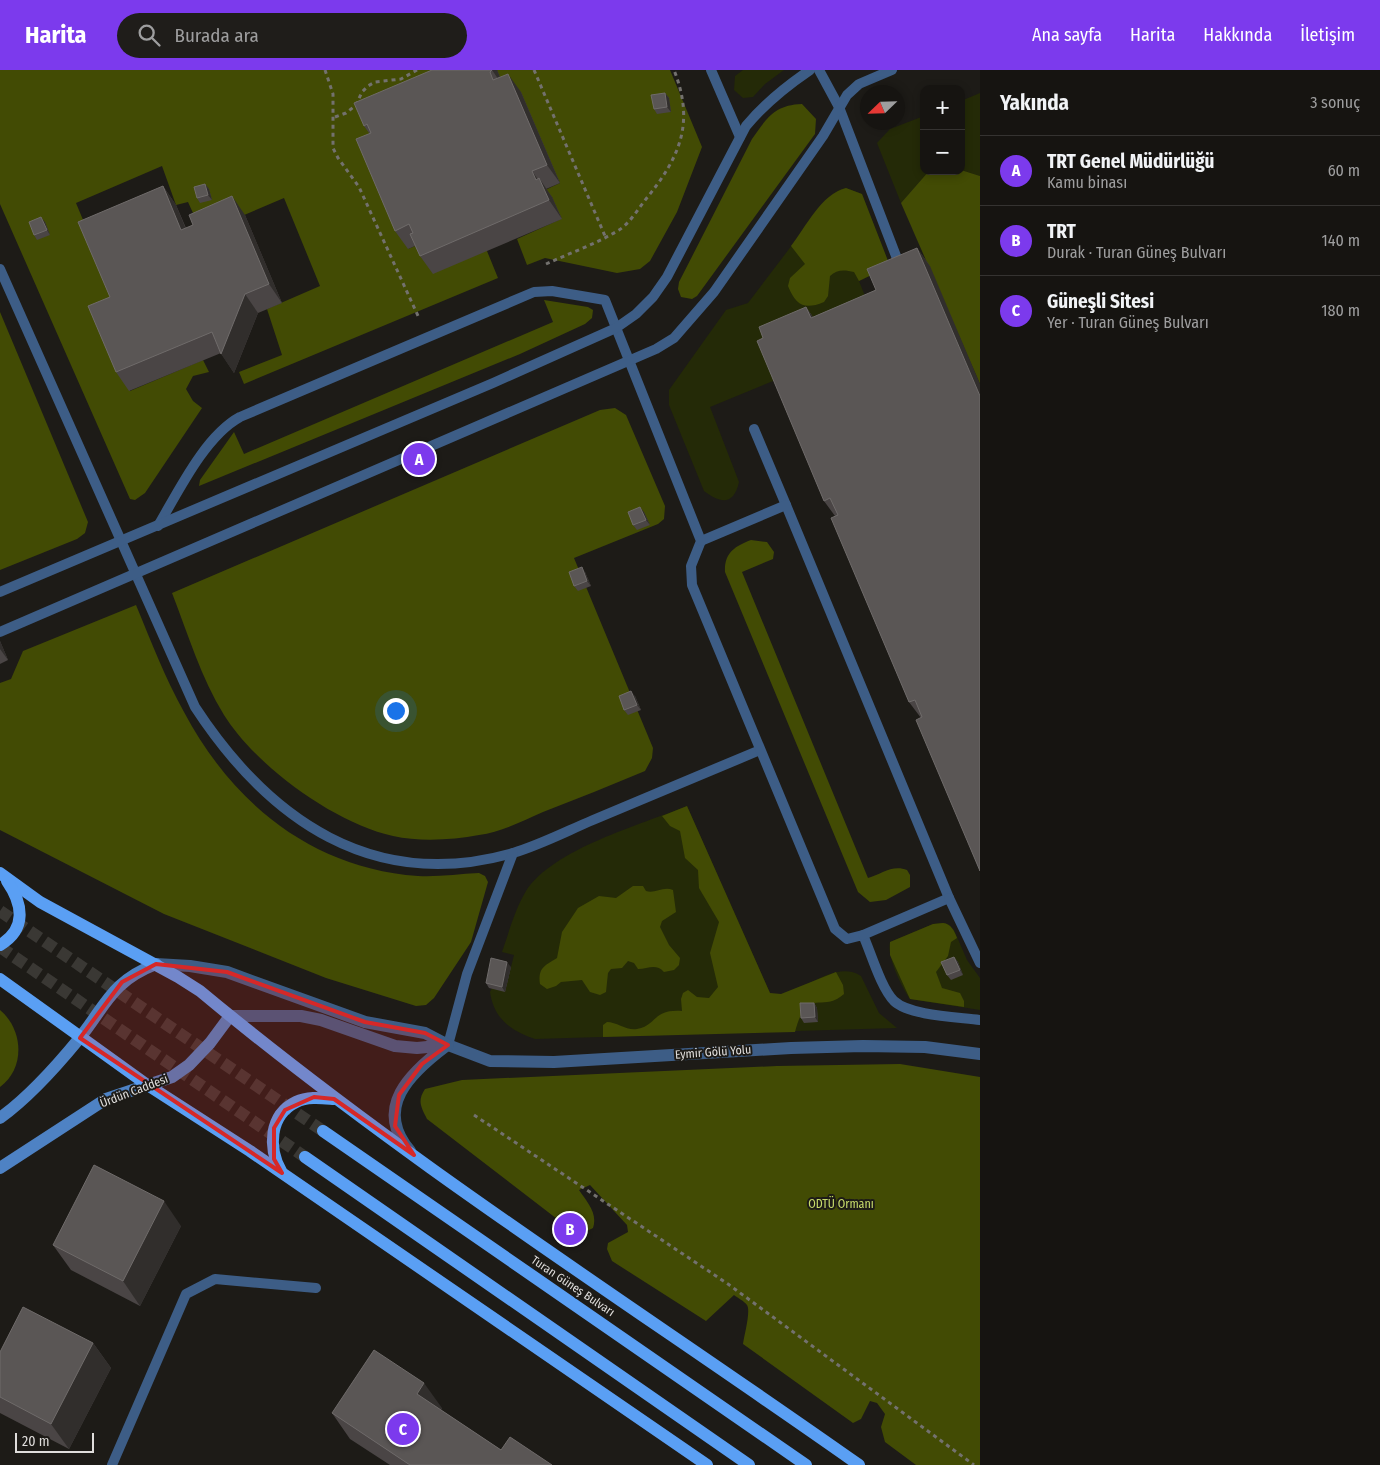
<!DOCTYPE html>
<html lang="tr">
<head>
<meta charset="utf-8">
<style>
	:root { --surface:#161411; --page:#1f1d1a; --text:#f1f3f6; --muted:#9e9e9f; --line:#353331; --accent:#7c3aed }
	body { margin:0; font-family:"Fira Sans Condensed",sans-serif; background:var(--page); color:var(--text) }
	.controls { position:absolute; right:15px; top:15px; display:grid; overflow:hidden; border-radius:10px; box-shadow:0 2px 8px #0003 }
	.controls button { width:45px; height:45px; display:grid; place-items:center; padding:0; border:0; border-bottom:1px solid var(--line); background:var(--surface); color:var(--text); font:25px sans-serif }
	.compass { position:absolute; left:860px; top:15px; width:45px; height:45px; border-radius:50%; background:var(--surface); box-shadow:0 2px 8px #0003; rotate:247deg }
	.scale { position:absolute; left:15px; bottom:12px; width:79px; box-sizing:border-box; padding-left:5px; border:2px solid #dfdddb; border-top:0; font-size:14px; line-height:18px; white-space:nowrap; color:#dfdddb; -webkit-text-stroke:4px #1d1b17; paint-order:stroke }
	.you { position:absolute; left:395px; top:640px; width:18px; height:18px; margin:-12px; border:4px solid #fff; border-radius:50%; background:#1a73e8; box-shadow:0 0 0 8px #1a73e833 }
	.badge { display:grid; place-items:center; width:32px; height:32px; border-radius:50%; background:var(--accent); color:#fff; font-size:16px; font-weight:700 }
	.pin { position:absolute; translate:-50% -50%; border:2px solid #fff; box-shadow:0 1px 5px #0006 }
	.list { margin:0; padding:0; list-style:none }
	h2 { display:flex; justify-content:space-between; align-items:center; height:65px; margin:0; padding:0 20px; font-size:21px }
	h2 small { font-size:16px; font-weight:400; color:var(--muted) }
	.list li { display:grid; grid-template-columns:32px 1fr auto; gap:15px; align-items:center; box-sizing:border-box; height:70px; padding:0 20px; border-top:1px solid var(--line) }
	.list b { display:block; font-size:19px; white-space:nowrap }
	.list p { margin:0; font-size:16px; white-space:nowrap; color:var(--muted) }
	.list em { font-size:16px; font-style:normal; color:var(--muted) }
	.icon { flex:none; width:28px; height:28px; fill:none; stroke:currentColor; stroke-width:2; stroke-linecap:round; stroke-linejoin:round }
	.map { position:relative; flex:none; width:980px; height:1395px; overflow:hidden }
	header { display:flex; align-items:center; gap:30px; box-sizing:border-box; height:70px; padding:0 25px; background:var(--accent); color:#fff }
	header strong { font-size:24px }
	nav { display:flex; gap:28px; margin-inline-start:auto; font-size:18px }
	.search { width:350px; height:45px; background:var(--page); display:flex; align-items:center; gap:12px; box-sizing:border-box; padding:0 18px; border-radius:28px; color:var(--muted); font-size:19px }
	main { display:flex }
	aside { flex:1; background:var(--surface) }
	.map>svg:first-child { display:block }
</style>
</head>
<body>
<header>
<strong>Harita</strong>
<div class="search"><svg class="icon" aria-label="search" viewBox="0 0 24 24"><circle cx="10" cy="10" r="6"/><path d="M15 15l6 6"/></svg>Burada ara</div>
<nav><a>Ana sayfa</a><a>Harita</a><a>Hakkında</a><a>İletişim</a></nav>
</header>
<main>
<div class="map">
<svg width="980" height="1395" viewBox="0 0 980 1395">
	<rect width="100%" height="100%" fill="#1d1b17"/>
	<g fill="#242a07">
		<path d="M743 0H784L765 14 753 27 743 28 734 20 735 6Z"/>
		<path d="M980 23V106L961 100V31Z"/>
		<path d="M924 46V101H929L901 133 877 73 890 59Z"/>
		<path d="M846 118 862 124 890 196 859 211 873 246 778 309 710 337 739 412C734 435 721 434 704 421L669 335V320L726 240 748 233 827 129 839 120Z"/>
		<path d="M687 736 770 923C795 933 831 887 861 906L879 943 897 958 535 969C511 961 494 949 490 922L492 918 505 921 514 885 502 882C509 862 515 839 526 821 553 779 640 755 687 736Z"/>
		<path d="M943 853 948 854 954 860 967 890 980 908V940L910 929C902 918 886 885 890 872L933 854Z"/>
	</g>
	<g fill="#424b04">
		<path d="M0 0H488L408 179 422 173 487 181 498 208 244 314 239 302 282 285 267 239 320 216 284 128 202 163 188 132 176 135 162 96 76 133 123 246 130 321 203 290 209 302 193 306 186 319 193 331 202 338 145 423 135 430 130 429 0 134Z"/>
		<path d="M497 0H670L702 77 677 142 650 191 640 199 617 203 545 188 527 195 517 169 561 149 552 127 545 120 560 113 506 28Z"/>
		<path d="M802 34 816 49 815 64 697 226 692 229 681 227 678 219 679 212 752 69C767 48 774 35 802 34Z"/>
		<path d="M961 100 980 106V314L901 133 929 101Z"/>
		<path d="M846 118 862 124 890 196 859 211 854 202C845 200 837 199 830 206L828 226 824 232C805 240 796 236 788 216L790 208 805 194 791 176C806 157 821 124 846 118Z"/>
		<path d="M544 230 588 237 593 240 592 248 585 254 520 284 199 416 200 410 234 362 244 384 553 252Z"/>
		<path d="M0 242 88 452 85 463 77 469 0 500Z"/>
		<path d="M615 338 626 345 665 436 664 449 658 454 574 488 653 678 652 688 645 701C611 715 577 729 543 742 523 751 501 762 479 765 452 770 420 772 393 766 334 753 256 696 224 645 201 608 188 564 172 523L600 340Z"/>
		<path d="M751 470 767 472 774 482 773 489 742 502 868 808C881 804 893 794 907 800L910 805V817L886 830 870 832 858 822 725 502C724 483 735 476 751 470Z"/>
		<path d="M136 535C151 571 165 608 184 642 233 734 312 798 418 806 439 807 458 804 479 803L485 806 488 812 471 872 434 928 426 935 416 936 326 908 164 844 0 760V613L11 609 23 581Z"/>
		<path d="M687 736 770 923 781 924 836 902 843 915 844 924C822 944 807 915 795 962L603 967V955L607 952C617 952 627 961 637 959 658 955 652 939 682 941L681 929 683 923 688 920 697 927 709 928 718 917 710 883 719 852 699 818 698 800 685 788 680 761 670 756 662 746Z"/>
		<path d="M633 816H643L646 821C655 824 663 816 673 820L676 842 662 851 660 857 669 875 680 888 679 895 674 900 664 902C656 893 648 899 638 899L634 893 628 891 622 898 611 899 608 903 606 922 600 925 590 922 582 910 561 912 556 916 547 919 540 914C538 898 544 896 557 888L562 862 578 838 599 826 616 828Z"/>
		<path d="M943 853C951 854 954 860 957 868L951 872 948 886 936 902 942 918 960 923 964 931V937L910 929 890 885V872L933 854Z"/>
		<path d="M0 940C23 959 26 998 0 1017Z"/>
		<path d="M900 994 980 1007V1395H916L885 1372 881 1357 885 1344 877 1333 870 1331 861 1349 853 1353 743 1274C744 1266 751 1241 747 1235 744 1231 738 1228 734 1225L706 1251 612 1191 607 1179 608 1173 628 1162 627 1155 590 1115 579 1120C587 1132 598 1143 593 1158L583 1163 574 1162 427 1049C421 1037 417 1031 425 1019L462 1010 777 996Z"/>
	</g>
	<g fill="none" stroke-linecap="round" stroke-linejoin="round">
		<g stroke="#3a3834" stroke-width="12" stroke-dasharray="12 6" stroke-linecap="butt">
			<path d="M0 841 323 1061"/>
			<path d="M0 877 305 1087"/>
		</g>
		<g stroke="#73716e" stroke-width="3" stroke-dasharray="4 4" stroke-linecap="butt">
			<path d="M325 0 333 24V78L338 88 359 117 419 248"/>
			<path d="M534 0 605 166"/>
			<path d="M335 47 346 43 356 35 362 22 368 16 375 12 401 9 417 0"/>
			<path d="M546 194C570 183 596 174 619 160 630 153 638 139 646 129 680 87 695 53 674 0"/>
			<path d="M474 1045 728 1214 974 1395"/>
		</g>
		<g stroke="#3d5d86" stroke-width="10">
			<path d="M711 0 740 67"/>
			<path d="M819 0 839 37 901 199"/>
			<path d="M0 199 195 637C269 750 373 823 513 783 540 775 567 761 593 750 649 726 705 703 760 680"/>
			<path d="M754 359 786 435"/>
			<path d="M158 456C178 422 205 366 240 347L534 222 552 221 605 230 701 471 691 496 692 515 835 859 847 869 863 865C871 883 881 918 894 931 910 946 958 947 980 950"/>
			<path d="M701 471 786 435 949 828 863 865"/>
			<path d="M0 522 493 313 616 258 636 244 653 227 667 207 746 56C765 33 785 17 810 0"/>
			<path d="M0 562 656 279 674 268 714 222 823 66 847 25 859 14 892 0"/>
			<path d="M949 828 980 893"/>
			<path d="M448 975 467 904 513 783"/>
			<path d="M112 1395 186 1224 215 1209 316 1218"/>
		</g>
		<g stroke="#3d5d86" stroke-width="12">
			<path d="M156 894 190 896 227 902 365 952 425 963 448 975 490 991 554 992 791 978 863 976 925 977 980 984"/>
			<path d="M230 946H301L321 950 395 976 417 978 448 975"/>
			<path d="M410 1081C373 1038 410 1003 446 976"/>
		</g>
		<g stroke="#4e82c4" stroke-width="12">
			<path d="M0 1048C29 1027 55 998 78 970 106 936 110 912 156 894"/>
			<path d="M0 1098 106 1029 172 1007 189 995 210 973 230 946"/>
		</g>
		<g stroke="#5a9ff4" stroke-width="12">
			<path d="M0 803 40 832 178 907 200 921C408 1094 638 1239 859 1395"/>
			<path d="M0 875C27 859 23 834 7 811"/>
			<path d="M0 909 146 1014 250 1081 707 1395"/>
			<path d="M323 1061 806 1395"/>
			<path d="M305 1087 749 1395"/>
			<path d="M281 1101C268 1078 269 1045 296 1032 308 1026 322 1028 334 1029"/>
		</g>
	</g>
	<g fill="#4a4545">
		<path d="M432 0H497L500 7 521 22 560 113 546 119 552 127 562 149 433 204 420 186 415 176 408 179 395 161 369 63 364 56Z"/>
		<path d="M665 23 669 28 671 42 657 44 654 39Z"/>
		<path d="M205 114 209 119 212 130 200 133 197 128Z"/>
		<path d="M163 116 176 135 186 158 245 145 282 233 258 243 234 303 221 283 129 321 116 302 110 227Z"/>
		<path d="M45 152 50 165 37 170 34 165Z"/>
		<path d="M917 178 930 196 980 801 921 648 909 632 835 446 824 431 763 268 806 237 813 247 876 220Z"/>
		<path d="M644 442 650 455 637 460 633 455Z"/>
		<path d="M585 502 591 516 578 521 574 516Z"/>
		<path d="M0 571 8 590 0 594Z"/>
		<path d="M635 626 641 640 628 645 624 640Z"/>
		<path d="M954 887 958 892 963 905 951 910 947 905Z"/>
		<path d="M511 897 505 922 489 918 486 913Z"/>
		<path d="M814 933 817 938 818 952 804 953 801 948Z"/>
		<path d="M181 1156 140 1236 71 1200 53 1175Z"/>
		<path d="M93 1273 111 1298 69 1379 0 1343V1282Z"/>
		<path d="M442 1338 441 1340 501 1380 552 1395H390L350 1369 332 1343Z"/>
	</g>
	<g fill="#312e2c">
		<path d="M492 0H497L505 19Z"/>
		<path d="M508 4 521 22 560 113 547 95Z"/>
		<path d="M665 23 669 28 671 42 667 37Z"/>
		<path d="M532 101 541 114 539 108 552 127 562 149 549 130 536 110Z"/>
		<path d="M205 114 209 119 212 130 208 125Z"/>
		<path d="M163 116 176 135 194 179 181 160Z"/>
		<path d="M232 126 245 145 282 233 269 214Z"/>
		<path d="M41 147 45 152 50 165 47 160Z"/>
		<path d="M917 178 930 196 980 314V326Z"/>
		<path d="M245 224 258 243 234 303 221 284Z"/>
		<path d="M806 237 819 256 811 248Z"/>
		<path d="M640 437 644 442 650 455 646 450Z"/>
		<path d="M582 497 585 502 591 516 587 511Z"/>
		<path d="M0 571 8 590 0 579Z"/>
		<path d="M631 621 635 626 641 640 637 635Z"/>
		<path d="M954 887 958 892 963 905 960 900Z"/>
		<path d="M507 892 511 897 505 922 502 917Z"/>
		<path d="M814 933 817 938 818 952 815 947Z"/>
		<path d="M164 1131 181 1156 140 1236 123 1211Z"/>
		<path d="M93 1273 111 1298 69 1379 51 1354Z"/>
		<path d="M424 1313 442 1338 435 1349 417 1324Z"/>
	</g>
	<g fill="#5a5655" stroke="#6f6b6a">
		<path d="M432 0H492L490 2 493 10 508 4 547 95 532 101 536 110 539 108 549 130 420 186 410 164 413 163 409 154 395 161 356 69 371 63 367 54 364 56 354 33Z"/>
		<path d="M665 23 667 37 654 39 651 25Z"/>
		<path d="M205 114 208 125 197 128 194 117Z"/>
		<path d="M163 116 181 160 193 155 189 145 232 126 269 214 245 224 221 284 212 262 116 302 88 236 110 227 78 152Z"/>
		<path d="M41 147 47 160 34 165 29 152Z"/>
		<path d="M917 178 980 326V801L916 650 922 647 915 630 909 632 831 448 838 445 830 428 824 431 757 271 763 268 759 257 806 237 811 248 876 220 867 199Z"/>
		<path d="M640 437 646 450 633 455 628 442Z"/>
		<path d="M582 497 587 511 574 516 569 502Z"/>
		<path d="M631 621 637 635 624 640 619 626Z"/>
		<path d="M954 887 960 900 947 905 941 892Z"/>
		<path d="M491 888 507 892 502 917 486 913Z"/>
		<path d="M800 933H814L815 947 801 948Z"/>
		<path d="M94 1095 164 1131 123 1211 53 1175Z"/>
		<path d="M23 1237 93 1273 51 1354 0 1327V1282Z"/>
		<path d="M374 1280 424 1313 417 1324 501 1380 510 1367 552 1395H410L332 1343Z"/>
	</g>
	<path fill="#d62828" fill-opacity="0.2" stroke="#d62828" stroke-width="4" stroke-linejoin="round" d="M156 894 227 902 365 952 425 963 448 975 422 994 399 1025 395 1056 414 1085 334 1029 314 1027 285 1040 274 1058V1089L282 1103 80 968 122 912Z"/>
	<g text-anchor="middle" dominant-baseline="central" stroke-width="4" stroke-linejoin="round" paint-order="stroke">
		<g font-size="12" fill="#dfdddb" stroke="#1d1b17">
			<text transform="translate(713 982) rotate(-4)">Eymir Gölü Yolu</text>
			<text transform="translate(134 1021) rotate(-21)">Ürdün Caddesi</text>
			<text transform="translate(573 1216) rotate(34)">Turan Güneş Bulvarı</text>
		</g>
		<g font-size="12" fill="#c8dc6b" stroke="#1d1b17">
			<text x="841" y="1134">ODTÜ Ormanı</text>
		</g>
	</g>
</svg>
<div class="controls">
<button>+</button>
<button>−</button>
</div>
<svg class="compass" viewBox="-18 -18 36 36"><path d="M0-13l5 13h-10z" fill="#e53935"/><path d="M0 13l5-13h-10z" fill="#9e9e9f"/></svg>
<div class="scale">20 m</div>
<div class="you"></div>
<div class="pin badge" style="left:419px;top:389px">A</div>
<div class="pin badge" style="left:570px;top:1159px">B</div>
<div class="pin badge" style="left:403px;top:1359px">C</div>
</div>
<aside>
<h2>Yakında<small>3 sonuç</small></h2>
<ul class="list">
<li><span class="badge">A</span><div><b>TRT Genel Müdürlüğü</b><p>Kamu binası</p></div><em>60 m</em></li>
<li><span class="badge">B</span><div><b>TRT</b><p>Durak · Turan Güneş Bulvarı</p></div><em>140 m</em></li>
<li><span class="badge">C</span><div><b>Güneşli Sitesi</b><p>Yer · Turan Güneş Bulvarı</p></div><em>180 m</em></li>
</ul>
</aside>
</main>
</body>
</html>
